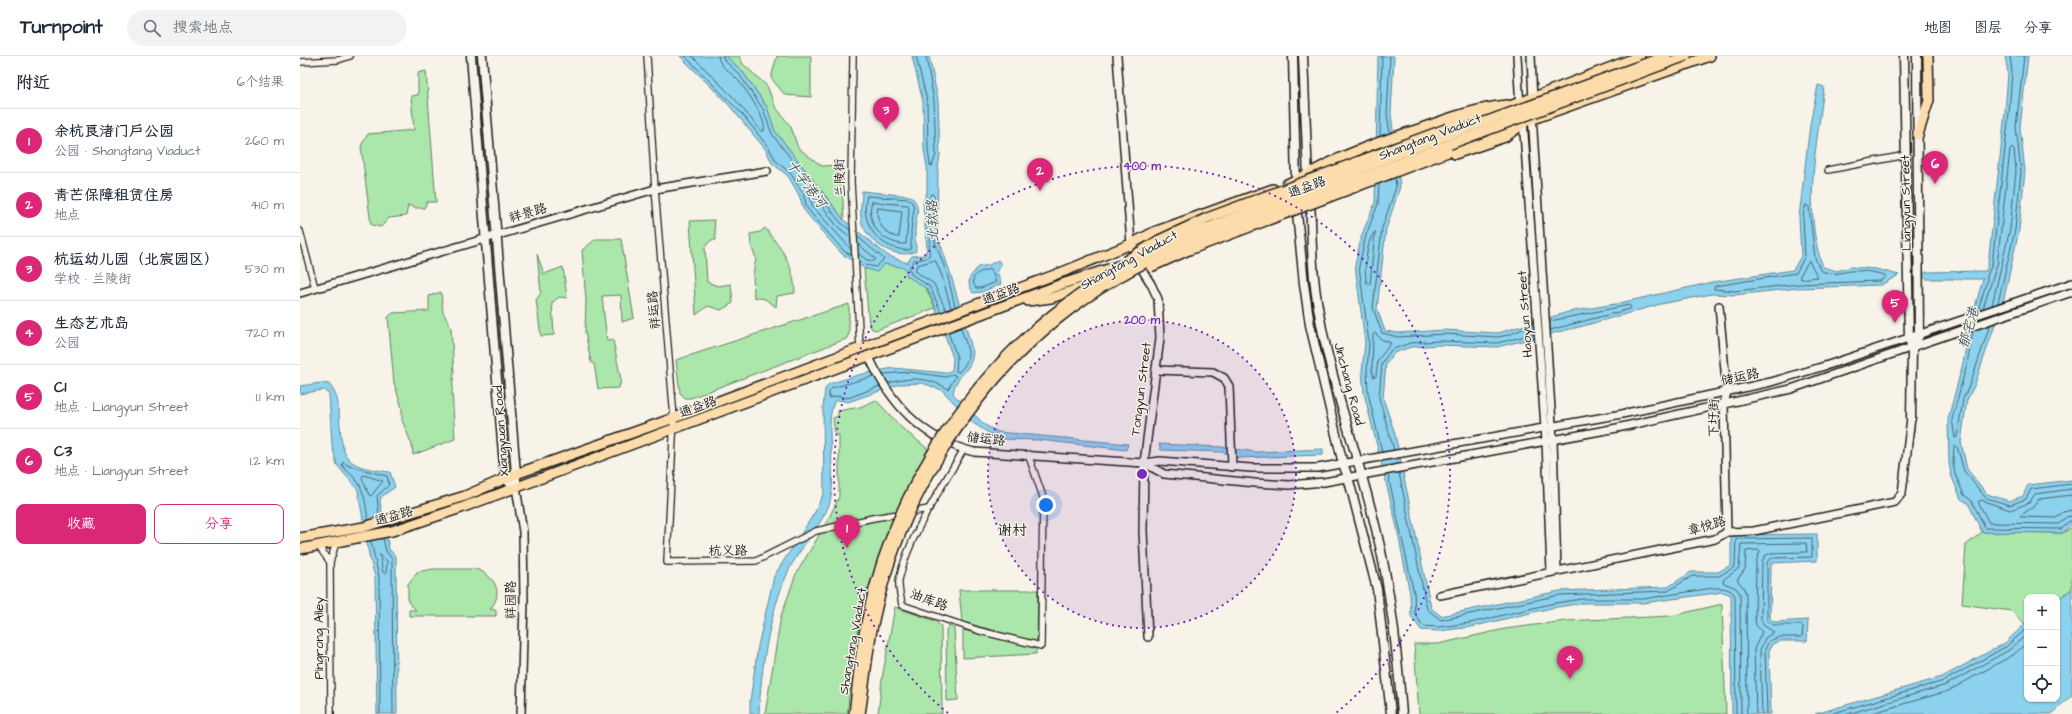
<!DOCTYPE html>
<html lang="zh">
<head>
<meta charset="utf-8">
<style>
	:root { --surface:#fff; --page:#f2f2f3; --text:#1f2937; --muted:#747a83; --line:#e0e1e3; --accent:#db2777 }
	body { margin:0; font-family:"Architects Daughter","LXGW WenKai TC",sans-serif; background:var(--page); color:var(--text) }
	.controls { position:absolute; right:12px; bottom:12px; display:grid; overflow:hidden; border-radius:8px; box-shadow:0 1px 3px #0004 }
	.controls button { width:36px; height:36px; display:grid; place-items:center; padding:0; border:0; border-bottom:1px solid var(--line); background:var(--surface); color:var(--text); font:20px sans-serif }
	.you { position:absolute; left:746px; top:449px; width:14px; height:14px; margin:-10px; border:3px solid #fff; border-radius:50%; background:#1a73e8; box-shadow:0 0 0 6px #1a73e833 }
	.badge { display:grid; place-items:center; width:26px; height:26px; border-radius:50%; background:var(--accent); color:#fff; font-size:13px; font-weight:700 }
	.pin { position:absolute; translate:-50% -33px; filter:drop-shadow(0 1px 2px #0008) }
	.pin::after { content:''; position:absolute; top:21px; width:14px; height:12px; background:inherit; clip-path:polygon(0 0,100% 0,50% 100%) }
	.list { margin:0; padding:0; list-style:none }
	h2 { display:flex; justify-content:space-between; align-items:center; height:52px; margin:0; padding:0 16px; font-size:17px }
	h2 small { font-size:13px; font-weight:400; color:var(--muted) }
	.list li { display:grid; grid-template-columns:26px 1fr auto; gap:12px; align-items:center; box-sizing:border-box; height:64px; padding:0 16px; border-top:1px solid var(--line) }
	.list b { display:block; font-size:15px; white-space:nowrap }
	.list p { margin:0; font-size:13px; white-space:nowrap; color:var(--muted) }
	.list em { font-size:13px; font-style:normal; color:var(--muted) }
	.actions { display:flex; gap:8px; padding:12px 16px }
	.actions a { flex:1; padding:9px 0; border:1px solid var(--accent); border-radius:8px; text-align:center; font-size:14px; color:var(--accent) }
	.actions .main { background:var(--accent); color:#fff }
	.icon { flex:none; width:22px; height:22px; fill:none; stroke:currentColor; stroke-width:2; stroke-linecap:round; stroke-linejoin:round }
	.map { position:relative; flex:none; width:1772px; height:658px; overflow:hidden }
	header { display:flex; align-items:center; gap:24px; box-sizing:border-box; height:56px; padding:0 20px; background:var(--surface); border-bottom:1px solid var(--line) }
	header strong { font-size:19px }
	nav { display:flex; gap:22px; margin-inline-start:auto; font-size:14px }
	.search { width:280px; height:36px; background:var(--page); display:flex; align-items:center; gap:10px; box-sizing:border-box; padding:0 14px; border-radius:22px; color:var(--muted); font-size:15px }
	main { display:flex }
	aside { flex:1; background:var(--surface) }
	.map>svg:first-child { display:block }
</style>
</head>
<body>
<header>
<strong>Turnpoint</strong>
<div class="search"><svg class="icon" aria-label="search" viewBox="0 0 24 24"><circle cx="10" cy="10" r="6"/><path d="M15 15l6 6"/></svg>搜索地点</div>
<nav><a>地图</a><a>图层</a><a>分享</a></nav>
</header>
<main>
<aside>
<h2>附近<small>6个结果</small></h2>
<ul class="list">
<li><span class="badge">1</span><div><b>余杭良渚门户公园</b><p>公园 · Shangtang Viaduct</p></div><em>260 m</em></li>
<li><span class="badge">2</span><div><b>青芒保障租赁住房</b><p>地点</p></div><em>410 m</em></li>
<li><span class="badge">3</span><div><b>杭运幼儿园（北宸园区）</b><p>学校 · 兰陵街</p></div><em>530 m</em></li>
<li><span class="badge">4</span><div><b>生态艺术岛</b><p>公园</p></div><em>720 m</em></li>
<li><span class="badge">5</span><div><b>C1</b><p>地点 · Liangyun Street</p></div><em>1.1 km</em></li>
<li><span class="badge">6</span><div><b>C3</b><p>地点 · Liangyun Street</p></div><em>1.2 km</em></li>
</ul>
<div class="actions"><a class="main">收藏</a><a>分享</a></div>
</aside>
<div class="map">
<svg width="1772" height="658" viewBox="0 0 1772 658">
	<rect width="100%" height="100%" fill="#f7f3e8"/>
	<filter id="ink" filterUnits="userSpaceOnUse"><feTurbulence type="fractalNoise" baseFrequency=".025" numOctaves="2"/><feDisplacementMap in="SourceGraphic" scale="8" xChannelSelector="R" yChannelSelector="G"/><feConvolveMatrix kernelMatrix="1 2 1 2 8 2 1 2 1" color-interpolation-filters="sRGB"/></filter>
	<g filter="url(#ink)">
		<g fill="#abe6ab" stroke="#648164">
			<path d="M426 0H439L443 8 467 30 475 50 491 71 498 92 522 110 541 109 544 164 475 75 467 51 442 15Z"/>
			<path d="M477 0H511V41L485 39 471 22Z"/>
			<path d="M126 15 136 146H127L124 152H114L108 149 106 160 89 162 81 171 71 169 61 90 68 78 114 74 111 40 118 39V17Z"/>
			<path d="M414 164 416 184H411L405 191 407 226 418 230 431 228 433 247 421 254 408 250 396 259 390 165Z"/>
			<path d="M465 172C482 194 494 208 495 237L477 240 476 251 465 243 454 241 453 219 456 202 451 190 450 178 460 176Z"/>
			<path d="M296 183H321L334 262 322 266 321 239 302 240 307 285 313 284 321 324 319 332 298 333 294 308 291 306 285 276 286 245 282 194Z"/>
			<path d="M237 198 244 218 263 211 267 242 259 241 252 247 254 279 241 280 236 244 241 237Z"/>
			<path d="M582 207 606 211 627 234 635 252 577 274 572 273 569 268 564 213H570Z"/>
			<path d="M141 236 143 256 151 272 154 316 152 335 155 383 113 399 112 389 102 364V352L94 327 88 261 93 257 129 255V240Z"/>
			<path d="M549 248V278L546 283 391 342H385L380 337 376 304Z"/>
			<path d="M576 344 603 373 628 393 592 467 573 524H571C556 563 552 616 547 658H465L481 560 496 518 527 466 539 441V379H535L533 362 538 360V355L560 351Z"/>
			<path d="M1772 471V533L1757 544V541H1727V566L1725 568 1711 555 1662 548 1666 489 1682 476 1763 477Z"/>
			<path d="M175 513C194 518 205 537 190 553L196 554V560H109V554H116L108 546V528L117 516 133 513Z"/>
			<path d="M659 534H738L737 586 662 566Z"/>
			<path d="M1422 548 1426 658H1119L1114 588H1138L1205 573 1265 565 1371 560Z"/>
			<path d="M595 551 635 565 641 570 642 658H578L582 623Z"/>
			<path d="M649 570 654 572 658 644 647 645 646 574Z"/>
			<path d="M663 574 736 592V598L663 602Z"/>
		</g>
		<g fill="#8cd1ed" stroke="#5f8999">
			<path d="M380 0H426L442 15 467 51 475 75 544 164 587 199 607 207 612 200 625 199 627 192 623 146 627 136V111L624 94 623 46 612 0H629L638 44 640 99 638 112 637 178 650 216 673 296C672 317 655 318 653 338L685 369 698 376 828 388 826 394 739 384 702 383 692 379 673 367 642 334 622 327 600 328 548 346 539 344 534 346C523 373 539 420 529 449 521 470 498 494 488 516 469 558 461 612 459 658H450V645L458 590 474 520 515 456 524 436 523 352 525 333 529 328 558 319 593 312 646 317 652 314 653 302 633 245 627 233 607 220 605 212 584 208 577 216 564 212 542 198 517 170 504 154 499 139 488 120 472 107 466 94 428 48Z"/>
			<path d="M1078 0H1094L1091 58 1100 131 1086 173 1077 253 1085 275 1098 277 1144 274 1198 277 1268 256 1315 248 1413 226 1493 214 1501 200 1499 161 1510 69 1518 29 1524 31C1517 89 1502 154 1523 211L1537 215 1550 211 1576 213 1599 219 1581 229 1499 232 1434 239 1412 238 1361 248 1283 270 1197 291 1139 289 1111 291 1094 297 1086 308 1083 342 1095 378 1131 552 1141 560 1259 535 1368 531 1391 516H1418L1431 509V479L1517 478V505L1471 507 1470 563 1475 566 1508 564 1507 585H1480L1472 588 1469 595 1471 658H1432L1431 539 1423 536 1343 547H1283L1251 552 1171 571 1139 575 1121 574 1111 560 1110 538 1096 467 1064 337 1062 315 1065 287 1055 209 1062 178 1075 147Z"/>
			<path d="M1705 0H1728L1720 71 1725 115 1719 174 1704 242 1675 328 1667 344 1661 386 1667 413 1687 438 1709 445 1723 440 1728 429 1772 424V467L1763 477 1682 476 1668 447 1661 443 1651 419 1649 407 1648 363 1663 307 1670 268 1683 223H1626L1622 219 1626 216 1686 215 1688 208 1705 57 1708 17Z"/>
			<path d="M562 135 610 140C623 149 615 162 615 176 615 182 616 189 616 195 597 205 568 187 562 167 559 158 562 144 562 135Z"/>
			<path d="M698 204 701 208 697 215 701 228 682 236 673 237C665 222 670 222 678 211L689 209Z"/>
			<path d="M21 327 29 328C37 338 38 345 39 357 43 402 40 410 90 416L95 431 81 441 80 446 89 493 96 501 97 658H77L75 521 69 499 58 434 37 409 32 389 29 338 23 334 0 338V330Z"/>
			<path d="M859 388 922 391 956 396 1023 393V399L939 402 922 396 861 394Z"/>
			<path d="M1772 533V639L1751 658H1515L1642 621 1705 587 1727 566V643H1757V544Z"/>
		</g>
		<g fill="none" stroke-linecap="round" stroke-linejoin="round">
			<g stroke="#496470" stroke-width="1">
				<path d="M385 0 443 59 469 92 476 105 491 118 503 137 507 152 514 161 544 195 551 199"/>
				<path d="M392 0 434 42 461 75H464C467 63 444 30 435 21 429 15 419 10 418 0"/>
				<path d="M423 0 424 4 439 18 463 53 472 78 540 166 550 174"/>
				<path d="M616 0 627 45 628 94 630 109 632 110 636 99 634 45 626 0"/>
				<path d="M1090 77 1087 58 1090 0"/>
				<path d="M1080 80 1082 0"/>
				<path d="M1095 122 1096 131 1082 172 1073 252 1082 277 1098 281 1144 278 1198 281 1208 279 1233 269"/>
				<path d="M1079 128 1078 148 1066 179 1059 210 1069 287 1067 315 1068 337 1082 396"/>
				<path d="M632 138 634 140 633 175 631 176 629 174 627 147Z"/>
				<path d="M567 140 608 143 612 146 614 152 611 175V193C607 195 604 194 599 193 575 188 560 164 567 140Z"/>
				<path d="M572 146 608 149 609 153 606 188C584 189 564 167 572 146Z"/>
				<path d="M1506 149 1509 151 1515 202 1520 214C1532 220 1538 217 1550 215 1561 214 1574 216 1585 219V222L1579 225 1499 228 1434 235 1414 233 1415 230 1496 217 1505 200 1503 161Z"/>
				<path d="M578 152 602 155 599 181C586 181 574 164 578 152Z"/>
				<path d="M1075 176 1070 228 1068 229C1062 222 1067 180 1075 176Z"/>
				<path d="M550 181 537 170 512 136 509 135 512 150 551 193"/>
				<path d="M558 181 584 203 576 211 565 209 559 204"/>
				<path d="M558 188 576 203 574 205 567 204 559 198"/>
				<path d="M1509 205 1518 221 1501 223 1500 220Z"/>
				<path d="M691 213 696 226 681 232H676C667 219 681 215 691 213Z"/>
				<path d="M1698 247 1715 174 1721 115 1716 71 1724 0"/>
				<path d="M1683 252 1697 209 1710 94 1712 92 1714 94 1716 115 1710 173 1692 249"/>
				<path d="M646 254 634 228 615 215 617 209 635 204 642 220 651 252"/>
				<path d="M1678 254 1687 225V220L1692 208 1709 57 1712 17 1710 0"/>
				<path d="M641 256 630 231 611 218 609 212 614 204C638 203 626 195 631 182L634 183 647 218 655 250"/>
				<path d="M1250 265 1329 249 1331 251 1330 253 1250 274"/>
				<path d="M1673 275 1667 308 1652 363 1655 382 1657 381 1663 343 1671 326 1690 269"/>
				<path d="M648 276 657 301 656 315 659 316C675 300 666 291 661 272"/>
				<path d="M1075 277 1081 283 1091 287 1078 304 1076 320 1074 322 1072 315 1073 279Z"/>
				<path d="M583 318 610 316 646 321 653 318 656 320 648 333C629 321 610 321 589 327"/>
				<path d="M574 320 532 332 529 335V342L539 340 548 342 580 330"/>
				<path d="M1094 394 1079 342 1082 307 1091 294 1110 287 1139 285 1197 287 1234 278"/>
				<path d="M1099 417 1127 553 1141 564 1260 539 1368 535 1392 520H1419L1433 512 1435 509 1436 483 1512 482V501L1472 502 1467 506V565L1474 569H1502L1503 571 1502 581H1480L1469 585 1465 593 1467 658"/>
				<path d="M64 419 83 425 71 440 69 439 62 422Z"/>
				<path d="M1088 419 1114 537 1115 558 1123 570 1139 571 1170 567 1250 548 1282 543H1343L1413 532C1421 532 1431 531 1435 540L1436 658"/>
				<path d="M1772 428 1731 433 1726 443 1710 449 1686 442 1664 415 1657 390H1654L1653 407 1655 418 1664 439 1672 445 1685 472 1761 473 1768 466 1772 465"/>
				<path d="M1772 433 1735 438 1729 447 1710 454 1681 444 1678 446 1689 467 1759 468 1766 461 1772 460"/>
				<path d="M1772 439 1739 443 1733 451 1720 460 1722 461 1756 462 1763 456 1772 454"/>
				<path d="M68 464C66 452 65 435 57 425 53 419 46 415 42 409L43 406 49 410 87 420 89 429 77 440 79 461"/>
				<path d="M83 482 86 495 92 503 93 658"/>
				<path d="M71 485 79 521 80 658"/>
				<path d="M80 499 87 505 86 518 83 516Z"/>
				<path d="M1441 658 1440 538 1436 532 1424 527 1423 524 1439 512 1441 488 1506 487 1507 496 1470 497 1465 500 1462 505 1461 563 1463 569 1474 576 1465 582 1460 594 1462 658"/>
				<path d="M1447 658 1446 539 1444 532 1437 524 1445 513 1446 495 1458 494 1460 496 1456 506 1455 562 1456 569 1462 576 1454 593 1456 658"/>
				<path d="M1530 658 1644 625 1707 590 1727 572"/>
				<path d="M1548 658 1646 629 1709 594 1727 578"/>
				<path d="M1569 658 1648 635 1713 599 1727 587"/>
			</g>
			<defs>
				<g id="minor">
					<path d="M347 0 355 133 374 362 367 506 456 505 516 475 573 462 629 453"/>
					<path d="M553 0 551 126 560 292"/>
					<path d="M0 6 38 4 50 0"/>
					<path d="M1528 114 1606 99"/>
					<path d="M0 175 15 232"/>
					<path d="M664 393C641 433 609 479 599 524 598 531 601 541 602 549L680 575 741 590 743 441 728 398"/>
					<path d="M19 491 30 506"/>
					<path d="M31 658 30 506 36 487"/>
				</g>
				<g id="tertiary">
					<path d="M817 0 831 188 836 204 851 228 858 243 860 282 844 407 843 475 848 581"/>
					<path d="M1217 0 1220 52"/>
					<path d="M1231 0 1233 45"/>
					<path d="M1232 59 1253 384 1257 514"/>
					<path d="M1223 63 1246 385 1251 516"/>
					<path d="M0 237 355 133 467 115"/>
					<path d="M1419 250 1427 336 1424 348 1427 476"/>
					<path d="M569 301C591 348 622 383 674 396L844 407 860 405 951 412H1018L1322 358 1471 326 1528 309 1772 227"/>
					<path d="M856 314 913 316 924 322 929 330 932 411"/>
					<path d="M844 407 864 418 955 427 989 429 1024 426 1317 372 1491 333 1772 236"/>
					<path d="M216 431 223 476 224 544 221 658"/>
					<path d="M1140 539 1415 483 1427 476 1454 475 1595 446 1602 437 1611 362"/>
				</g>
				<g id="secondary">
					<path d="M171 0 205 423 216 431"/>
					<path d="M182 0 216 418V431"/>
					<path d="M993 0 996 129"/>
					<path d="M1003 0 1008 123"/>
					<path d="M1604 0 1609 283 1612 292 1611 362"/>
					<path d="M1010 143C1012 177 1011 211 1017 245 1029 323 1058 397 1076 473 1091 534 1097 596 1102 658"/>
					<path d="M996 147 1004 228 1010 269 1043 408 1048 421 1077 533 1091 658"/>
					<path d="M1612 292 1619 280 1617 0"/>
				</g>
				<g id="primary">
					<path d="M1211 50 1340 0"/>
					<path d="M1216 69 1410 0"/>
					<path d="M1618 79 1629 44 1628 0"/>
					<path d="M1155 98 1205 81 1220 70"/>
					<path d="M1012 116C1046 97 1084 84 1122 72 1149 62 1178 52 1207 49"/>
					<path d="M987 128 1008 118 1026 116"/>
					<path d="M728 245 751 242 793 228"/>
					<path d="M0 482 64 471 165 440 216 418 374 362 765 215 831 188 854 176 973 133"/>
					<path d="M0 493 92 475 161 452 762 228 827 207"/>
				</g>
				<g id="trunk">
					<path d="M1148 72 1218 47"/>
					<path d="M1148 96 1224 67"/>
				</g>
			</defs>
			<use href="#minor" stroke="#1c1c1c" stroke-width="8"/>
			<use href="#tertiary" stroke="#1c1c1c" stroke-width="10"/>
			<use href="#secondary" stroke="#1c1c1c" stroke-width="11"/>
			<use href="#primary" stroke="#1c1c1c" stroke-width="12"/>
			<use href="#trunk" stroke="#1c1c1c" stroke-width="12"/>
			<use href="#minor" stroke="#f7f3e8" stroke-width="5.5"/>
			<use href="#tertiary" stroke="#f7f3e8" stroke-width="7"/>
			<use href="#secondary" stroke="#f7f3e8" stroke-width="8"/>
			<use href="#primary" stroke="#fddcac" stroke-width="9"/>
			<use href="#trunk" stroke="#fddcac" stroke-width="9"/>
			<defs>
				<g id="trunk-bridge">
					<path d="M825 205 859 184 907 162 1148 72"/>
					<path d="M851 211 889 194 1148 96"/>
					<path d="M554 658C558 626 560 594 567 563 591 445 659 334 752 259 784 233 821 212 857 192 876 183 896 176 915 169 947 156 978 144 1010 132 1128 85 1247 44 1366 0"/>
					<path d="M560 658C565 627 567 595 574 564 599 448 666 337 759 262 798 231 845 205 891 185L1386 0"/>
				</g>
			</defs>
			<use href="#trunk-bridge" stroke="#1c1c1c" stroke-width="12" stroke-linecap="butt"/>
			<use href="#trunk-bridge" stroke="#fddcac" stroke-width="9"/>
		</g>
	</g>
	<circle cx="842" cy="418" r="154" fill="#7b2cbf" fill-opacity=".12"/>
	<g fill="none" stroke="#7b2cbf" stroke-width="2" stroke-dasharray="2 4">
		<circle cx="842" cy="418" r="154"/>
		<path d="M648 657A308 308 0 1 1 1036 657"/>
	</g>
	<g text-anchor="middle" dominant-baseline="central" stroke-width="3" stroke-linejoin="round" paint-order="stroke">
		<g font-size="13" fill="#1c1c1c" stroke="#f7f3e8">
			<text transform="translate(1130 81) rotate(-21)">Shangtang Viaduct</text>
			<text transform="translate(540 122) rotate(-92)">兰陵街</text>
			<text transform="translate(1007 131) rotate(-20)">通益路</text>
			<text transform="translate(1606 147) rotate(-91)">Liangyun Street</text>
			<text transform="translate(228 157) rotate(-16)">祥景路</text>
			<text transform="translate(829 204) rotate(-29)">Shangtang Viaduct</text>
			<text transform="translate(701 238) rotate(-20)">通益路</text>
			<text transform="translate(354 254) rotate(-95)">祥运路</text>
			<text transform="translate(1225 258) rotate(-94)">Haoyun Street</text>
			<text transform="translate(1440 321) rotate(-12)">储运路</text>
			<text transform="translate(1049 328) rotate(75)">Jinchang Road</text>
			<text transform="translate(841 333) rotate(-83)">Tongyun Street</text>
			<text transform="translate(398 351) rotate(-20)">通益路</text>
			<text transform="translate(1414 362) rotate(-89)">下圩街</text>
			<text transform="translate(201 375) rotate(-94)">Xiangyuan Road</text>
			<text transform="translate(686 383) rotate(6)">储运路</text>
			<text transform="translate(94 460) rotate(-16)">通益路</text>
			<text transform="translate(1407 470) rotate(-16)">章悦路</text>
			<text transform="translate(428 495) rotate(-1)">杭义路</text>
			<text transform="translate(211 544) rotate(-90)">祥园路</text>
			<text transform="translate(629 544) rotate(21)">油库路</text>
			<text transform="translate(19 582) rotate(-90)">Pingrong Alley</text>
			<text transform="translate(553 585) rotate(-80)">Shangtang Viaduct</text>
		</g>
		<g font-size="14" font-style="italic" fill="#3e525b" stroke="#f7f3e8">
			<text transform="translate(506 128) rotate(53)">十字港河</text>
			<text transform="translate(633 165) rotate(-92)">北软路</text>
			<text transform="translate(1669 272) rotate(-74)">郁宅港</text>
		</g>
		<g font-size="15" fill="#1c1c1c" stroke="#f7f3e8">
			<text x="712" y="474">谢村</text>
		</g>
	</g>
	<circle cx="842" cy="418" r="6" fill="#7b2cbf" stroke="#f7f3e8" stroke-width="2"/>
	<g font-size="12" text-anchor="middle" font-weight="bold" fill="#7b2cbf" stroke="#f7f3e8" stroke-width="3" stroke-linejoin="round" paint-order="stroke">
		<text x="842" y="114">400 m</text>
		<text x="842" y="268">200 m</text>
	</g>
</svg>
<div class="controls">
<button>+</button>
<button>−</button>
<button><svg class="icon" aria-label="locate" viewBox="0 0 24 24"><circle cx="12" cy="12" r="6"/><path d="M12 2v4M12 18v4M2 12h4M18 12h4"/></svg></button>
</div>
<div class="you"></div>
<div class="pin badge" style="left:547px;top:492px">1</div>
<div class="pin badge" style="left:740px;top:135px">2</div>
<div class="pin badge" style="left:586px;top:74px">3</div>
<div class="pin badge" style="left:1270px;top:623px">4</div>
<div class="pin badge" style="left:1595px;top:267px">5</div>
<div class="pin badge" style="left:1635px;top:128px">6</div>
</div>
</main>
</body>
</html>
